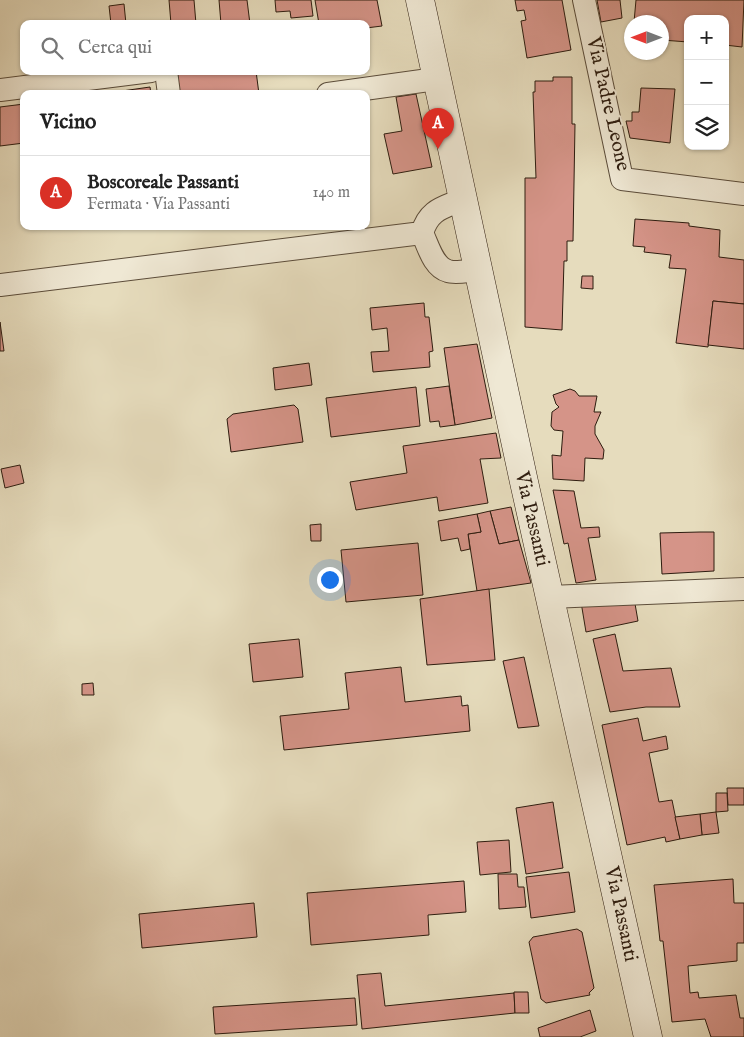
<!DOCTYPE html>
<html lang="it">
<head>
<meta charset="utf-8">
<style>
	:root { --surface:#fff; --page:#f6f6f6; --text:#222; --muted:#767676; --line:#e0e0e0; --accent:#d93025 }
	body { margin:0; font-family:"IM FELL English",serif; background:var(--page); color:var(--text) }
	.controls { position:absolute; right:15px; top:15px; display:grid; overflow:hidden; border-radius:10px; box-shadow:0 1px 4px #0004 }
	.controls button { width:45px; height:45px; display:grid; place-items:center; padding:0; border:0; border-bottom:1px solid var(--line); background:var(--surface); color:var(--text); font:25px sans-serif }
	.compass { position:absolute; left:624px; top:15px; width:45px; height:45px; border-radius:50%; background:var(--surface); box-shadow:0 1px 4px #0004; rotate:270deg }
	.you { position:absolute; left:329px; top:579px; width:18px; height:18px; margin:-12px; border:4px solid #fff; border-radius:50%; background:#1a73e8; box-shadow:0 0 0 8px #1a73e833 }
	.badge { display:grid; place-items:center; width:32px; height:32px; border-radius:50%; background:var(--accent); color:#fff; font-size:16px; font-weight:700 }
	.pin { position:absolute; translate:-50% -41px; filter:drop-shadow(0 1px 2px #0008) }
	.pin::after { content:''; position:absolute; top:26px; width:18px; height:15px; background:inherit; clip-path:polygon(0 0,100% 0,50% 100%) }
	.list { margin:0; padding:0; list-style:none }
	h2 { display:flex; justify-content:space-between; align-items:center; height:65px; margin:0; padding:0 20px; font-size:21px }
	h2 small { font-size:16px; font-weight:400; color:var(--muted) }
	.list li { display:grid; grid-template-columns:32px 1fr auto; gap:15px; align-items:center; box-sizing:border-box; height:75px; padding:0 20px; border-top:1px solid var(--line) }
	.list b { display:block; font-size:19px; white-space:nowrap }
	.list p { margin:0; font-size:16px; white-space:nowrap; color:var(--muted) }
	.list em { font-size:16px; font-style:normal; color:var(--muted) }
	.icon { flex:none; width:28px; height:28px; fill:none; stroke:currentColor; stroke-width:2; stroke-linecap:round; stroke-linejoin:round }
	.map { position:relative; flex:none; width:744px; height:1037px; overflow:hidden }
	.search { position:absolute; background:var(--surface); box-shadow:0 1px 4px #0004; left:20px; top:20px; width:350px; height:55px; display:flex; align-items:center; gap:12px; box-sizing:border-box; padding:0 18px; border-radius:10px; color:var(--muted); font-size:19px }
	.panel { position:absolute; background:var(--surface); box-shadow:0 1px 4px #0004; left:20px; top:90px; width:350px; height:140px; border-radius:10px }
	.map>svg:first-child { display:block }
</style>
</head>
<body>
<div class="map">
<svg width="744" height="1037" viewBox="0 0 744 1037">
	<rect width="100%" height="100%" fill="#e6dcbd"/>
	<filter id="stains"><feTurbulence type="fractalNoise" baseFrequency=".004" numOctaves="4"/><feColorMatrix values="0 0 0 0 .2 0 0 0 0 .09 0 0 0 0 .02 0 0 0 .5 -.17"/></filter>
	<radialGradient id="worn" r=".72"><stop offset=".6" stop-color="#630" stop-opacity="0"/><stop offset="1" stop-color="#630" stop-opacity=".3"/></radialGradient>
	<g fill="#d59488" stroke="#2d1c0f">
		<path d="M169 0H194L196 24H171Z"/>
		<path d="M219 0H247L250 24H221Z"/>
		<path d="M275 0H311L313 16 291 18 290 11 276 12Z"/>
		<path d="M315 0H377L382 26 366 28V24H319Z"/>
		<path d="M515 0H562L571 50 527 58 521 21 526 20 524 10 517 11Z"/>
		<path d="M597 0H620L622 18 601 22Z"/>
		<path d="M636 0H744L742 47 725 45V19H688V42L662 40V22H634Z"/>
		<path d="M124 4 126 24H111L109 6Z"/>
		<path d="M177 71H256L259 94H180Z"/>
		<path d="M553 77H572V124H575L573 241H567V261H564L562 330 525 327V178H536L533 92H535V81H553Z"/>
		<path d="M150 87 151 94H101Z"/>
		<path d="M641 88 675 89 670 143 630 138 626 121H632V112H639Z"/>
		<path d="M416 94 432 167 393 174 384 134 402 131 396 97Z"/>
		<path d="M24 104V143L0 146V107Z"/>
		<path d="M635 219 689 223V226L720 230 719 257 744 260V304L713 301 708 347 676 343 686 269 669 268 671 255 644 252 645 247 633 246Z"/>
		<path d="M582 276H593V289L581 288Z"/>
		<path d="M713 301 744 304V349L708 345Z"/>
		<path d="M424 303 425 317H429L433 351 429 352 430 367 373 372 371 352 389 351 387 328 372 330 370 308Z"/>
		<path d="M0 322 4 351H0Z"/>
		<path d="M477 344 492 418 455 425 444 348Z"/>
		<path d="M309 363 312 385 275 390 273 368Z"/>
		<path d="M449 386 455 425 440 427 439 421 430 422 426 389Z"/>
		<path d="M416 387 420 426 331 437 326 398Z"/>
		<path d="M570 389 575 391 579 396H597L594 412H601L595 426V434L604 450 603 459 585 458 584 481 553 479 552 455 561 456 563 431 554 430 551 426 552 412 559 407 556 404 553 395Z"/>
		<path d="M294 405 298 409 303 442 231 452 227 419 233 414Z"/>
		<path d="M496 433 501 458 480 459 488 503 439 511 437 497 356 510 350 482 407 473 403 446Z"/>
		<path d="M20 465 24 483 5 488 1 469Z"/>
		<path d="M553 490 574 491 581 528 599 527 600 537 588 538 596 580 576 583 568 543 564 544Z"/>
		<path d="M511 507 519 540 499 544 490 511Z"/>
		<path d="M490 511 499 544 519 540 531 583 477 591 468 534 481 532 477 514Z"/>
		<path d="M477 514 481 532 468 534 470 549 461 551 458 538 441 541 438 521Z"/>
		<path d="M321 524V541H311L310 525Z"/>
		<path d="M700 532H714V571L662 574 660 533Z"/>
		<path d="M418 543 423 595 346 602 341 550Z"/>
		<path d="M489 589 495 660 427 665 420 599Z"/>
		<path d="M634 598 638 621 586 632 581 602Z"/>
		<path d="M615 634 623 671 671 668 680 707H646L610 712 593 639Z"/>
		<path d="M299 639 303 677 253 682 249 644Z"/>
		<path d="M524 657 539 726 518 728 503 661Z"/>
		<path d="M401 667 405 702 461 696 462 706 468 705 470 731 284 750 280 716 349 709 345 673Z"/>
		<path d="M93 683 94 695H82V684Z"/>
		<path d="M638 718 643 741 666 736 668 749 649 753 659 802 672 800 680 839 666 842 665 837 627 845 602 725Z"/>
		<path d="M727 788H744V805H728Z"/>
		<path d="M716 793H727L728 811 716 812Z"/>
		<path d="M553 802 563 868 526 874 516 808Z"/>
		<path d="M716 812 719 833 702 835 700 814Z"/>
		<path d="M700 814 702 835 680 839 675 817Z"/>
		<path d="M509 840 511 872 480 875 477 842Z"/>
		<path d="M569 872 575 912 531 918 526 877Z"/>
		<path d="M498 874H517L518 887H524L526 907 499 909Z"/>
		<path d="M733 879 734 903H744V943H737V961L688 966 689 981 690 993 698 992 699 998 736 995 740 1018H744V1037H711L705 1019 672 1022 663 941H660L654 885Z"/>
		<path d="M464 881 466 912 428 915 429 935 311 945 307 893Z"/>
		<path d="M254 903 257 937 142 948 139 914Z"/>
		<path d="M577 929 582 932 594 988 589 993 590 995 546 1003 541 999 529 942 533 937Z"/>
		<path d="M381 973 385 1006 514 993 515 1013 362 1029 357 975Z"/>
		<path d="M514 992H528L529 1013H515Z"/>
		<path d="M355 998 357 1025 215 1034 213 1007Z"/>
		<path d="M590 1010 596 1031 580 1037H540L538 1028Z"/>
	</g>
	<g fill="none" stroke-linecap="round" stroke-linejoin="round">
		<defs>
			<g id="minor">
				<path d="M584 0 622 179 744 194"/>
				<path d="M166 71 169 94"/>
				<path d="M0 90 151 71"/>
				<path d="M328 94 436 79"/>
				<path d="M422 233C428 245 433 267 448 271 456 274 470 270 479 270"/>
				<path d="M0 285 422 233C429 209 443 208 464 199"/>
				<path d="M550 597 744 589"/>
			</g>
			<path id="secondary" d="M420 0 524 482 648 1037"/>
		</defs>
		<use href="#minor" stroke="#5b4c3a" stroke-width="24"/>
		<use href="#secondary" stroke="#2d1c0f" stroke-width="29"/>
		<use href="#minor" stroke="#efe8d4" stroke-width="22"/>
		<use href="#secondary" stroke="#efe8d4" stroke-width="28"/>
	</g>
	<g text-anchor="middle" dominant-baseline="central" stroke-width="4" stroke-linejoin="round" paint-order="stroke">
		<g font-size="20" fill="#2d1c0f" stroke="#efe8d4">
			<text transform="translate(608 104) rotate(77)">Via Padre Leone</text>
			<text transform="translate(532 519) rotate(77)">Via Passanti</text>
			<text transform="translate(621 914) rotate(78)">Via Passanti</text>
		</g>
	</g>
	<rect width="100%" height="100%" filter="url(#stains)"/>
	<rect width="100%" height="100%" fill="url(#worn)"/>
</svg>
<div class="controls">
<button>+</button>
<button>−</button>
<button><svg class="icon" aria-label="layers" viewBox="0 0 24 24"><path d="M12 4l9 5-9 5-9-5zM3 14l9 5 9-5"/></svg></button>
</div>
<svg class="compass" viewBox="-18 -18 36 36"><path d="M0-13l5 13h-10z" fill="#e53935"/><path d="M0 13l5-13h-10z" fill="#767676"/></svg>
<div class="you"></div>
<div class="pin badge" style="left:438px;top:149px">A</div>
<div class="search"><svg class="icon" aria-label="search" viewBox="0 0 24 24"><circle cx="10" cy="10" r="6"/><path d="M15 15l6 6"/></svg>Cerca qui</div>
<section class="panel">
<h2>Vicino<small></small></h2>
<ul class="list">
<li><span class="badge">A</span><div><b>Boscoreale Passanti</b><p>Fermata · Via Passanti</p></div><em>140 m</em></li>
</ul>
</section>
</div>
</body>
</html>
